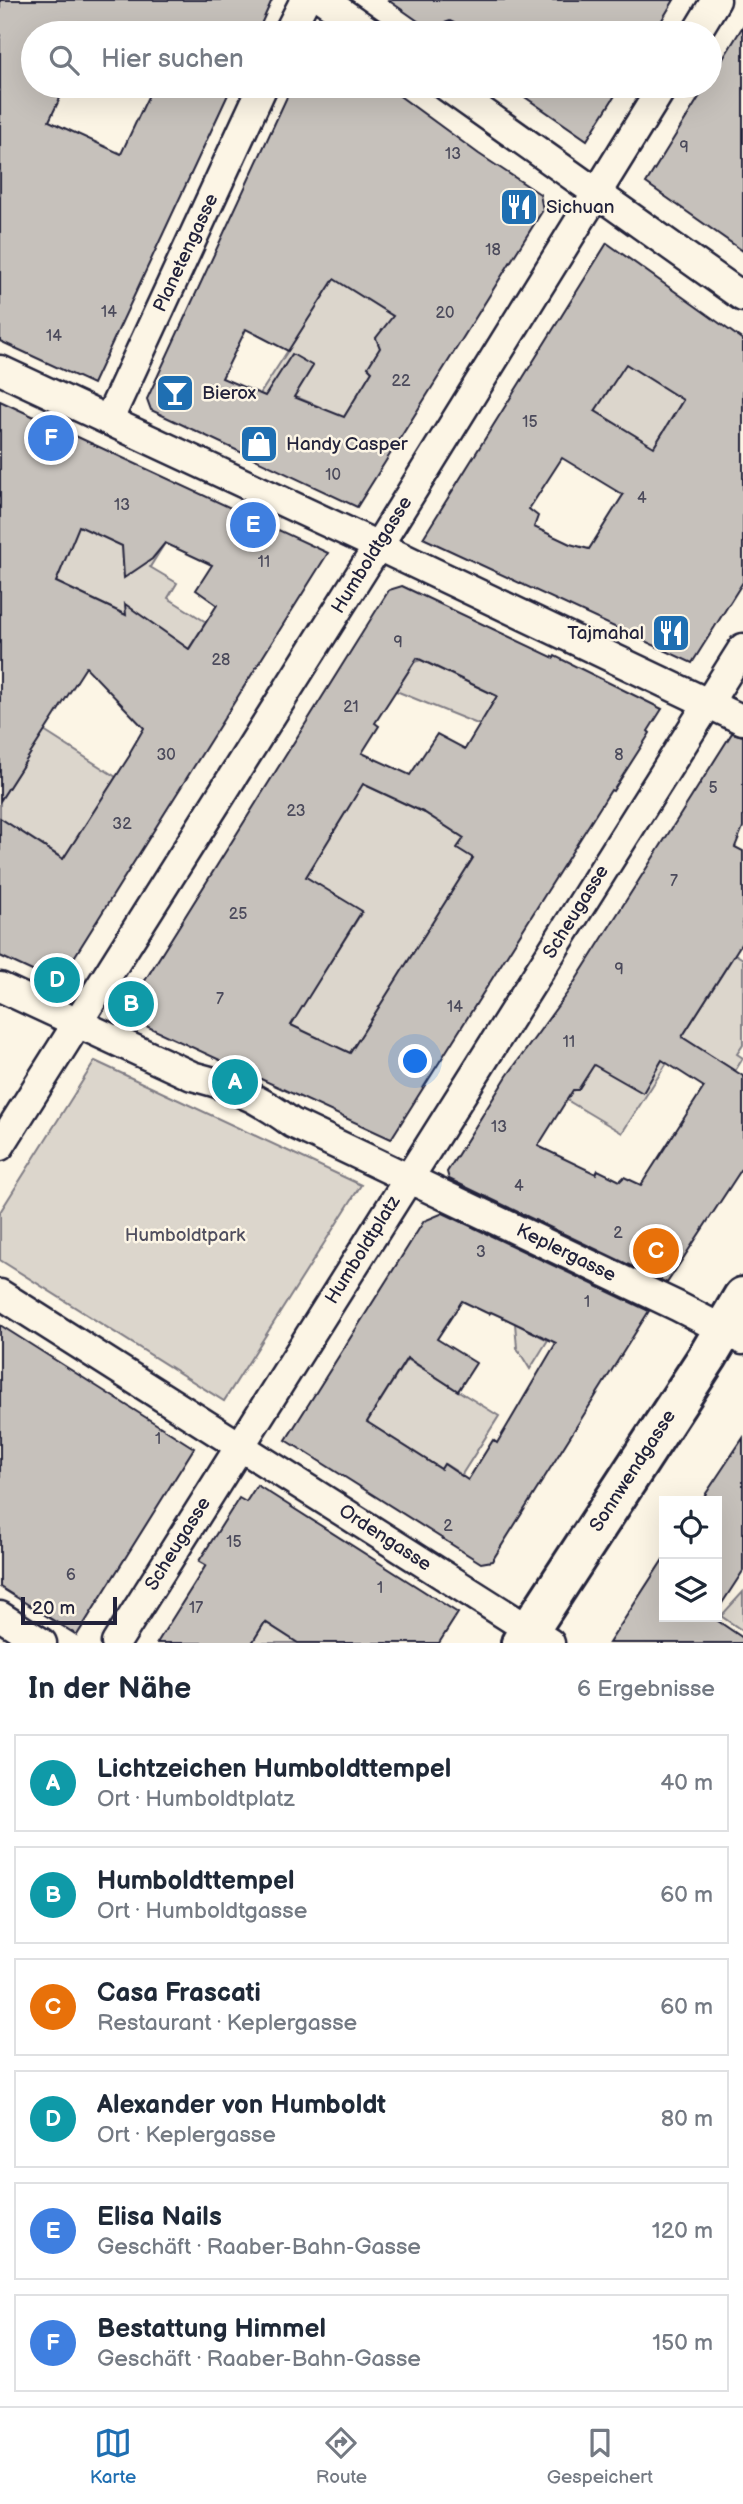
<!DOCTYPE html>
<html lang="de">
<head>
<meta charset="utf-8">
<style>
	:root { --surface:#fff; --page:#f6f6f7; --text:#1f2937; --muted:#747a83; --line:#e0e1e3; --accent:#1f6fb2 }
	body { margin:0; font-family:"Balsamiq Sans",sans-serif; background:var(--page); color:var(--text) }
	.controls { position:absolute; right:21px; bottom:21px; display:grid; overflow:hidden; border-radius:0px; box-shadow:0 7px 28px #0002 }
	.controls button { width:63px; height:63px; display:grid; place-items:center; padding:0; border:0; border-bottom:2px solid var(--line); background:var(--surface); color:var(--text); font:35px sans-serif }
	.scale { position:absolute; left:21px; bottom:18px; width:96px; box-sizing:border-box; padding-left:7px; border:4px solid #22223b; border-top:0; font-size:19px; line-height:24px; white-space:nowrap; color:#22223b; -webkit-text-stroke:5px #fcf5e5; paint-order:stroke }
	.you { position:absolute; left:416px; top:1062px; width:24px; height:24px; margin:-18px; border:5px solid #fff; border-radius:50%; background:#1a73e8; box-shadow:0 0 0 10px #1a73e833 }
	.badge { display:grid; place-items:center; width:46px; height:46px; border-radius:50%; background:var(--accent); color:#fff; font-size:23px; font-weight:700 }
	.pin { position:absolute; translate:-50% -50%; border:4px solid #fff; box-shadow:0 2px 7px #0006 }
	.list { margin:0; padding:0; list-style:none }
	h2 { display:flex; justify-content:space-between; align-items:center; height:91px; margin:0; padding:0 28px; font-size:30px }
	h2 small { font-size:23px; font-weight:400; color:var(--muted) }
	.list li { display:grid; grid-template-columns:46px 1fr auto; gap:21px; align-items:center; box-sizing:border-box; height:98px; margin:0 14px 14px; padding:0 14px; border:2px solid var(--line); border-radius:0px }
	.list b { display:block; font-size:26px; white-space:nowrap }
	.list p { margin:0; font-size:23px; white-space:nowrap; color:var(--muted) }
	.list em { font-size:23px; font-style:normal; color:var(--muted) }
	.icon { flex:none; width:38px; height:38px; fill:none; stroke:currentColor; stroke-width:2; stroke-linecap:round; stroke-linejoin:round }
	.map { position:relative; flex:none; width:743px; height:1643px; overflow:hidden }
	.search { position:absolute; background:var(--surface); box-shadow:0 7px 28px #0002; left:21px; right:21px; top:21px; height:77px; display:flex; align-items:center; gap:18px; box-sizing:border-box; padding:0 24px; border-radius:38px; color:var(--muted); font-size:26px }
	.sheet { height:763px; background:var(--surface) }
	nav { display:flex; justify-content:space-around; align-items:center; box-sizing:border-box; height:98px; border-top:2px solid var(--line); background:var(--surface); font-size:19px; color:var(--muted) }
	nav a { display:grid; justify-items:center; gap:4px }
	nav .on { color:var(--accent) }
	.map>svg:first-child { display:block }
</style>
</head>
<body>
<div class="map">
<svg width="743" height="1643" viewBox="0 0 743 1643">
	<rect width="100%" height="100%" fill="#fcf5e5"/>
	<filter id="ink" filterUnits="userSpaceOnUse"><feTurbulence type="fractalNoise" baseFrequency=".0143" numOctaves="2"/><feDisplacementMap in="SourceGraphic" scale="14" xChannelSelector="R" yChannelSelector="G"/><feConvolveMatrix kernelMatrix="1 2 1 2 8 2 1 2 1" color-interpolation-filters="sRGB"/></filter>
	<g filter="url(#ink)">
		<g fill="#dcd6cc" stroke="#7f7c84" stroke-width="2">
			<path d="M334 279 404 323 376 338 380 348 368 367 372 371 341 422 320 407 299 398 294 408 260 394Z"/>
			<path d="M610 354 683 400 640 469 641 439 589 407Z"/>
			<path d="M40 498 133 550 124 571C143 567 152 558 165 543L150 567 177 583 168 598 206 622 171 676 120 612 12 561Z"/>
			<path d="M421 660 497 696 480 725 396 691 414 662Z"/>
			<path d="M44 731 116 777 64 859 0 818V801Z"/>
			<path d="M359 782 425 813 484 851 419 943 410 958 414 961 395 983 350 1053 290 1025 362 912 301 874C322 845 349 816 359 782Z"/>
			<path d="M735 954 743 959V1045L737 1054 743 1058 735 1071 682 1037Z"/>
			<path d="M617 1016 667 1063 622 1133 565 1099Z"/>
			<path d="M95 1061 361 1185 224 1401 0 1260V1212Z"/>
			<path d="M515 1323 548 1340 530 1369 517 1348Z"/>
			<path d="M407 1359 499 1416 459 1479V1473L445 1464 441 1469 367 1422Z"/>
			<path d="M743 1592V1631L721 1616Z"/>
			<path d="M265 1622 298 1643H252Z"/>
		</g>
		<g fill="#c6c1bb" stroke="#22223b" stroke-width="2" fill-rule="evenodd">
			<path d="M0 0H272L257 33H33V86H39L61 96 49 121 121 154 153 86H232L93 384 0 341Z"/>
			<path d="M388 0H674L654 33H459L458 25 450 21 444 23 439 33H435Z"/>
			<path d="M743 26V251L646 183 706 86H710V80Z"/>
			<path d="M292 86H386L479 154 540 194 543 210 357 507 151 410 147 399ZM334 279 393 316 376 338 380 348 368 367 372 371 344 417 294 397 313 366 292 354 265 396 222 378 246 329 288 351Z"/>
			<path d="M509 86H621L587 140Z"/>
			<path d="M607 243 743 340V582L692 663 423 538ZM626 364 683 400 654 447 595 411ZM562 458 623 495 589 549 570 544 534 527 538 516 529 509Z"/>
			<path d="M0 401 328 553 58 983 0 956V818L63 859 130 755V752L144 728 86 667 0 801ZM79 526 122 546 124 578 152 559 165 543 212 565 196 590 217 605 189 649 125 604 126 615 56 582Z"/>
			<path d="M402 586 554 658 555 656 662 709 648 731 650 733 613 791 611 790 391 1139 135 1021 126 1011 389 590ZM417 658 497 696 465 749 437 734 410 775 362 753 379 726 375 723ZM363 784 425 813 464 838 457 848 473 858 350 1053 291 1025 362 911 306 877Z"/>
			<path d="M732 733 743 736V827L735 847 743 851V941L682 1037 743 1076V1167L667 1283 449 1179 447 1172 507 1076 570 989ZM662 1060 704 1087 641 1185 624 1177 620 1181 598 1170 596 1174 538 1146 573 1090H578L594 1065 643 1093Z"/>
			<path d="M443 1213 649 1311 492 1561 481 1563 286 1440 424 1221ZM462 1301 489 1314 491 1312 504 1318 556 1343 497 1443 493 1440 468 1480 444 1464 441 1469 367 1422 407 1358 458 1391 476 1363 437 1339Z"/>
			<path d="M0 1325 194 1448 77 1635 0 1587Z"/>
			<path d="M743 1438V1571L717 1611V1501H701Z"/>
			<path d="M257 1485 458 1613 439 1643H298L265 1622 252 1643H157L206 1565 199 1561 239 1498 246 1502Z"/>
			<path d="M664 1558V1617H712L743 1638V1643H609Z"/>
		</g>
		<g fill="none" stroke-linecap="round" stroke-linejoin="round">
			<defs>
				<path id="service" d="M449 33 450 31"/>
				<g id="minor">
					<path d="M324 0 371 33"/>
					<path d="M288 33 305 0"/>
					<path d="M696 33 716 0"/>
					<path d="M446 86 743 297"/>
					<path d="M0 370 378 546 743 720"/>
					<path d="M109 419 263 86"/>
					<path d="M0 987 192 1076C230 1085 261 1099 292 1123L677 1306 743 1340"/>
					<path d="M0 1146 378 546 663 86"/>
					<path d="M0 1294 550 1643"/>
					<path d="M0 1616 42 1643"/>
					<path d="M116 1643 743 648"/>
				</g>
				<path id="secondary" d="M521 1643 708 1356 743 1297"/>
			</defs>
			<use href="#service" stroke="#22223b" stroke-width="19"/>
			<use href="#minor" stroke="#22223b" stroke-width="33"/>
			<use href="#secondary" stroke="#22223b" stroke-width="44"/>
			<use href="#service" stroke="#fcf5e5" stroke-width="14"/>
			<use href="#minor" stroke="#fcf5e5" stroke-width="28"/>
			<use href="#secondary" stroke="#fcf5e5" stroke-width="38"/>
		</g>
	</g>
	<defs>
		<symbol id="restaurant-square" viewBox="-11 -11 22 22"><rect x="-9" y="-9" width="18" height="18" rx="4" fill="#1f6fb2" stroke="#fcf5e5"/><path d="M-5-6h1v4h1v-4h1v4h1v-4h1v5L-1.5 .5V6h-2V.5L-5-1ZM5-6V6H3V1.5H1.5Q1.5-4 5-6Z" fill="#fff"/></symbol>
		<symbol id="bar-square" viewBox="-11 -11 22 22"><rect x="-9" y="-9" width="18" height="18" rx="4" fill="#1f6fb2" stroke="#fcf5e5"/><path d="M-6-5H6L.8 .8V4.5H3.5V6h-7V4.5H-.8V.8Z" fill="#fff"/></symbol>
		<symbol id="shop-square" viewBox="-11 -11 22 22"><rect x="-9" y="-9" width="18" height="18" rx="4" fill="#1f6fb2" stroke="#fcf5e5"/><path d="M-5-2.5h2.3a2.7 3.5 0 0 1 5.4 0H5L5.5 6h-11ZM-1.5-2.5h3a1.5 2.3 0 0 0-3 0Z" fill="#fff"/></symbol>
	</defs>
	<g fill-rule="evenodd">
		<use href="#restaurant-square" x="497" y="185" width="44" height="44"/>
		<use href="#bar-square" x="153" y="371" width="44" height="44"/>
		<use href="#shop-square" x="237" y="422" width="44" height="44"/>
		<use href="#restaurant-square" x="649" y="611" width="44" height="44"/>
	</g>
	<g text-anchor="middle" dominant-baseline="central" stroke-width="5" stroke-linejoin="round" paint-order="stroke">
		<g font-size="16" fill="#4b4a5b">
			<text x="684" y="147">9</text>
			<text x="453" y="154">13</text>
			<text x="493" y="250">18</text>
			<text x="109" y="312">14</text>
			<text x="445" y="313">20</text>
			<text x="54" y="336">14</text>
			<text x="401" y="381">22</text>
			<text x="530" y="422">15</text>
			<text x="333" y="475">10</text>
			<text x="642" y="498">4</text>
			<text x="122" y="505">13</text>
			<text x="264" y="562">11</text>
			<text x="398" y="642">9</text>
			<text x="221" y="660">28</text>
			<text x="351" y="707">21</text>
			<text x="166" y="755">30</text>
			<text x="619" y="755">8</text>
			<text x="713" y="788">5</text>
			<text x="296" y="811">23</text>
			<text x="122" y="824">32</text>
			<text x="674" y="881">7</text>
			<text x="238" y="914">25</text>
			<text x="619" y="969">9</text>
			<text x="220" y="999">7</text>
			<text x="455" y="1007">14</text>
			<text x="569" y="1042">11</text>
			<text x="499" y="1127">13</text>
			<text x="519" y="1186">4</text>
			<text x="618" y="1233">2</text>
			<text x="481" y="1252">3</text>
			<text x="587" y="1302">1</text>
			<text x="158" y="1439">1</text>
			<text x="448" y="1526">2</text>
			<text x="234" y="1542">15</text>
			<text x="71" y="1575">6</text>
			<text x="380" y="1588">1</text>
			<text x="196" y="1608">17</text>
		</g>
		<g font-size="19" fill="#22223b" stroke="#fcf5e5" text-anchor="start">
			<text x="546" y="207">Sichuan</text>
			<text x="202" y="393">Bierox</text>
			<text x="286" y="444">Handy Casper</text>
			<text x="644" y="633" text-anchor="end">Tajmahal</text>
		</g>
		<g font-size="19" fill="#22223b" stroke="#fcf5e5">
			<text transform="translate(186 253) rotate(-65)">Planetengasse</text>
			<text transform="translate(372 555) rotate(-58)">Humboldtgasse</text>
			<text transform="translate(576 912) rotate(-58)">Scheugasse</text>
			<text transform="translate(363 1250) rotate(-58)">Humboldtplatz</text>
			<text transform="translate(566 1253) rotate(26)">Keplergasse</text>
			<text transform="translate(633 1471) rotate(-57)">Sonnwendgasse</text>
			<text transform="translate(385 1538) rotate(33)">Ordengasse</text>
			<text transform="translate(178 1544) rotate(-58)">Scheugasse</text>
		</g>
		<g font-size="19" fill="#504f5f" stroke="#fcf5e5">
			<text x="185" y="1235">Humboldtpark</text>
		</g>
	</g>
</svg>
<div class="controls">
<button><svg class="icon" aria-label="locate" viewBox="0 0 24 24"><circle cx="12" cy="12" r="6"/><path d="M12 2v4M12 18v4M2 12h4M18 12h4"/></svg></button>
<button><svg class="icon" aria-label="layers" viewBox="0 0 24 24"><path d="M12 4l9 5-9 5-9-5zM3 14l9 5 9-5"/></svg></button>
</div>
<div class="scale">20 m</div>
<div class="you"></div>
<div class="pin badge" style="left:235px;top:1082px;background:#0f9aa8">A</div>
<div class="pin badge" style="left:131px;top:1004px;background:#0f9aa8">B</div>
<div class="pin badge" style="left:656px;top:1251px;background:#e8710a">C</div>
<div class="pin badge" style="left:57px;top:980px;background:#0f9aa8">D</div>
<div class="pin badge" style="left:253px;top:525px;background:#3f7fe0">E</div>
<div class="pin badge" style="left:51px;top:438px;background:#3f7fe0">F</div>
<div class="search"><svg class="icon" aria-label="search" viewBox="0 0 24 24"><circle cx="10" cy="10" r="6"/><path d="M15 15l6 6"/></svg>Hier suchen</div>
</div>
<section class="sheet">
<h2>In der Nähe<small>6 Ergebnisse</small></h2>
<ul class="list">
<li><span class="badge" style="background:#0f9aa8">A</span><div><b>Lichtzeichen Humboldttempel</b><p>Ort · Humboldtplatz</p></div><em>40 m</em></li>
<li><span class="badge" style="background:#0f9aa8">B</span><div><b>Humboldttempel</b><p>Ort · Humboldtgasse</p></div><em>60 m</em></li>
<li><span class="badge" style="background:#e8710a">C</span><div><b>Casa Frascati</b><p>Restaurant · Keplergasse</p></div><em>60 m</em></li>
<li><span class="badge" style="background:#0f9aa8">D</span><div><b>Alexander von Humboldt</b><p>Ort · Keplergasse</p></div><em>80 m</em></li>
<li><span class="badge" style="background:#3f7fe0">E</span><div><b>Elisa Nails</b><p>Geschäft · Raaber-Bahn-Gasse</p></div><em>120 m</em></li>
<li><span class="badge" style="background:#3f7fe0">F</span><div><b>Bestattung Himmel</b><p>Geschäft · Raaber-Bahn-Gasse</p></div><em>150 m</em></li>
</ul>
</section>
<nav>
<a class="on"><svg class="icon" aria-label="map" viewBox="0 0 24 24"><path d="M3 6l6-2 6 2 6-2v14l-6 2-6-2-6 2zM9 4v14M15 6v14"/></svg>Karte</a>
<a><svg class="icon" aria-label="directions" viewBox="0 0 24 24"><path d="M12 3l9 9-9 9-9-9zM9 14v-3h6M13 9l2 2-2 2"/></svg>Route</a>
<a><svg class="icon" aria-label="saved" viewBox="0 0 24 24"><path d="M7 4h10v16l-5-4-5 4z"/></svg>Gespeichert</a>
</nav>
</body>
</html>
